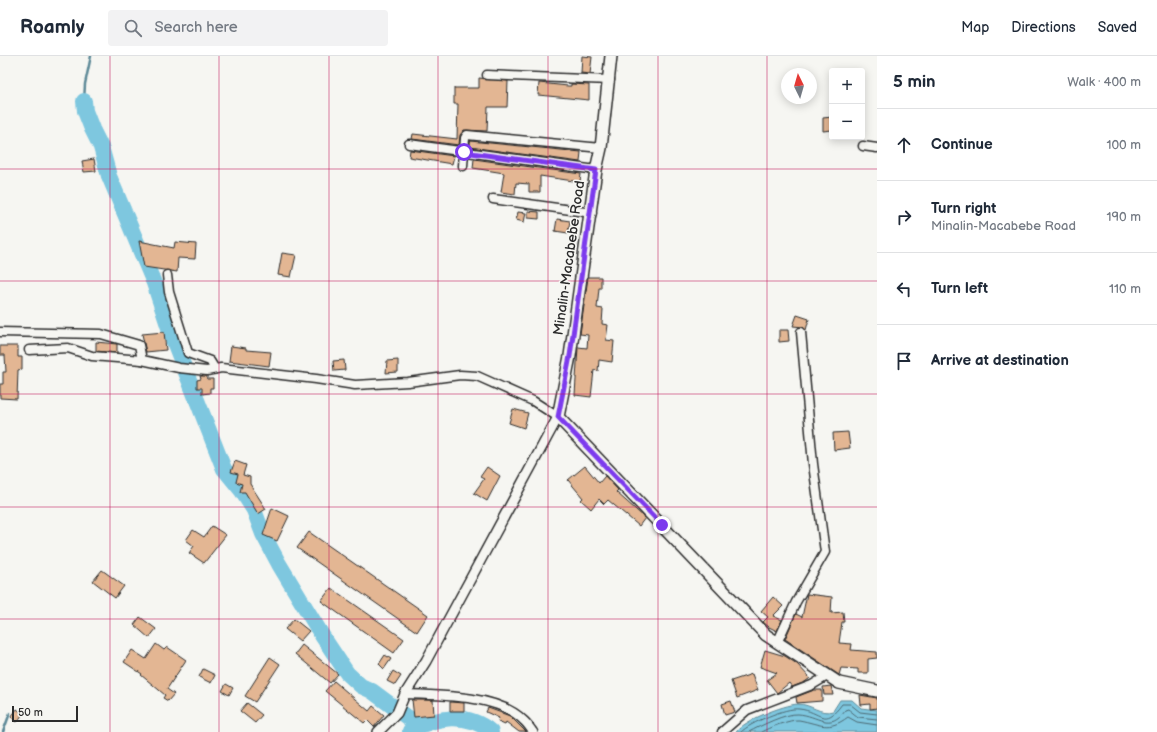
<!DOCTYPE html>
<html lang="en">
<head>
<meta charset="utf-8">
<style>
	:root { --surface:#fff; --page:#f2f2f3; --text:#1f2937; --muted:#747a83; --line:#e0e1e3 }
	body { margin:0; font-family:"Balsamiq Sans",sans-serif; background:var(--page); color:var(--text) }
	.controls { position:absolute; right:12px; top:12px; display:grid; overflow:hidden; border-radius:4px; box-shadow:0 2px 10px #0003 }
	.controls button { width:36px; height:36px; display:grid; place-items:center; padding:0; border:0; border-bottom:1px solid var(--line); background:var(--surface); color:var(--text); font:20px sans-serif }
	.compass { position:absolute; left:781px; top:12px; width:36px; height:36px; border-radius:50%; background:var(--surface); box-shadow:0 2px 10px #0003; rotate:355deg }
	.scale { position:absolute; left:12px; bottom:10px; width:66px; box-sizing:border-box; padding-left:4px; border:2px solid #2b2b2b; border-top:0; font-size:11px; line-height:14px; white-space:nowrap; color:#2b2b2b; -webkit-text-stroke:3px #f6f6f2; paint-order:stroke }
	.stop { position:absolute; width:12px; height:12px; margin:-9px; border:3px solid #7c3aed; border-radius:50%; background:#fff }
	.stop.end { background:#7c3aed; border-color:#fff; box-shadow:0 1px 4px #0008 }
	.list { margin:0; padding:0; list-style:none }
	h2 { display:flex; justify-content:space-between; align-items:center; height:52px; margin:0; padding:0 16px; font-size:17px }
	h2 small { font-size:13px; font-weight:400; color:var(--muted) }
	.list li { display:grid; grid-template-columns:26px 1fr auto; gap:12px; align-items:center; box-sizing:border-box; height:72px; padding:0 16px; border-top:1px solid var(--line) }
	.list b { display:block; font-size:15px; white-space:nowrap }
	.list p { margin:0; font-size:13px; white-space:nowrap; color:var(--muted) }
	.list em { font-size:13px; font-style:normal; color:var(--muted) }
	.icon { flex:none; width:22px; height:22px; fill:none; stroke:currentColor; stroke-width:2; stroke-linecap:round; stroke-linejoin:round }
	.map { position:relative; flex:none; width:877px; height:676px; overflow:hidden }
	header { display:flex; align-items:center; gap:24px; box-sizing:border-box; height:56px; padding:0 20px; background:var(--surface); border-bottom:1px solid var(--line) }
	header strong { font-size:19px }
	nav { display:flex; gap:22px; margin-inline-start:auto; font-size:14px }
	.search { width:280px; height:36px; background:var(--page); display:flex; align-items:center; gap:10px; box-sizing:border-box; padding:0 14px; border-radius:4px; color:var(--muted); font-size:15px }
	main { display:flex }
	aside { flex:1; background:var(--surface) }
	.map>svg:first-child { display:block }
</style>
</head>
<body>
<header>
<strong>Roamly</strong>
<div class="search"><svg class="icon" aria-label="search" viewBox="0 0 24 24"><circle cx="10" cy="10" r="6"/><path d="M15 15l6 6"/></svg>Search here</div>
<nav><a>Map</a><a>Directions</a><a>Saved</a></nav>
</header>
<main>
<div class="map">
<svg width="877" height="676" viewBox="0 0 877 676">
	<rect width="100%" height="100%" fill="#f6f6f2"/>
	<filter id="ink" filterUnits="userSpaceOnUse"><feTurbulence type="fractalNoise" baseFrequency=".025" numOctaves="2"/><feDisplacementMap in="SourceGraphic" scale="8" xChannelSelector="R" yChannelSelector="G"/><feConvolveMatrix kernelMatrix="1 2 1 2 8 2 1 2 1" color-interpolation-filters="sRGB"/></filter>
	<g filter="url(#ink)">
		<path fill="#7ec7df" stroke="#5d8997" d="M840 644H852L861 652 877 654V676H736C745 664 783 649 798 648 811 648 820 659 833 655Z"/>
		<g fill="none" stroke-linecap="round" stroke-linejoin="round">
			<g stroke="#4c6973" stroke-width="1">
				<path d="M741 676C750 667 786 651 799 653 821 655 824 673 842 648H850L860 656 877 658"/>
				<path d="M749 676C760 670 786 657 798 658 818 659 830 676 845 654L848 653 858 661 877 663"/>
				<path d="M761 676C768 672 791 663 799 664 821 668 828 676 848 661L857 666 877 669"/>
			</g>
			<g stroke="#5d8997" stroke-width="2.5">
				<path d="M84 45 85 28 91 0"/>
				<path d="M3 676 10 657"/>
			</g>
			<g stroke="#7ec7df" stroke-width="16">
				<path d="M84 45 85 55 92 73 101 91 109 120 154 227 171 278 224 413 242 435 254 454 263 478 279 508 323 581 347 617 361 630 372 635 419 670"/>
				<path d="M410 675C435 661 467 655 491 676"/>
			</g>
		</g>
		<g fill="#e3b693" stroke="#2b2b2b">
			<path d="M582 0 592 1 590 18 581 17Z"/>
			<path d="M479 22 508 25 507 51H488L487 75 464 74 460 79 459 89 412 83 413 78 457 83 458 48H454V32H479Z"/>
			<path d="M539 27 568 30H571V28L589 29V44L538 39Z"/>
			<path d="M832 61V74L823 75V62Z"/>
			<path d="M470 85 581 96 580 106 470 91Z"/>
			<path d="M410 94 454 100 452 108 409 101Z"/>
			<path d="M94 103 96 115 84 116 82 105Z"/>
			<path d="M474 103 581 118 580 126 540 120V136H529V128L516 127 515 138 501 136 504 117 473 112Z"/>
			<path d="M528 155 539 156V163L528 162Z"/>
			<path d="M518 156 526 157 524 166 516 164Z"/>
			<path d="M557 163 570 165 568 177 555 175Z"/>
			<path d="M139 185 174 192 175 186 196 188 195 203 178 202 177 216 144 211Z"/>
			<path d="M282 197 296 199 291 221 278 219Z"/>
			<path d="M588 221H601V232H599L597 252 603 253 602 268 608 269 606 284 614 285 612 306 599 304 598 315 594 314 591 341 575 339 578 291 587 292 588 279 580 278Z"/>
			<path d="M797 259 809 263 806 274 803 271 793 270Z"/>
			<path d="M779 274H788L789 285 779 286Z"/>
			<path d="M164 276 166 294 146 296 142 278Z"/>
			<path d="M96 286 117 288V297L96 295Z"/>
			<path d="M0 290H18V301H22V313L18 314 17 343 0 342V328H3V316H6L5 299H0Z"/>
			<path d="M231 290 246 292V294L271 296 269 310 229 305Z"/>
			<path d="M344 304 345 314 334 315 333 305Z"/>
			<path d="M398 304V316L386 317 387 305Z"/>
			<path d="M200 320H207V323H213V332H210V337L202 338V332H197V324L201 323Z"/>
			<path d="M513 353 528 357 524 372 509 367Z"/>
			<path d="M848 376 850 392 834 394 833 377Z"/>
			<path d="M235 405 246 409 243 419 250 421V428L266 453 258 458 245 436H240L242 428 236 426 238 418 231 416Z"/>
			<path d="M585 410 599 427 605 420 618 434 616 436 645 462 639 470 608 444 604 448 599 443 591 453 581 444 583 442 568 424Z"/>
			<path d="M487 411 500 420 487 445 474 437 484 423 480 421Z"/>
			<path d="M272 452 289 460 277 485 263 479Z"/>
			<path d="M212 470 226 479 204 507 189 497 194 490 186 484 193 474 204 481Z"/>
			<path d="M309 476 428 559 417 576 297 492Z"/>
			<path d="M102 514 124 530 115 542 93 525Z"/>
			<path d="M331 532 404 583 394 597 321 545Z"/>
			<path d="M807 538 832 541 831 557 843 556 844 566H842L839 587 852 588 851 594 877 596V602L868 603V617H858V613L841 612 839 619 785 583 796 558 802 561Z"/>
			<path d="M773 541 783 550 773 560 782 564 777 575 769 571 763 566 768 561 761 555Z"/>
			<path d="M140 561 156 573 149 582 134 569Z"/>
			<path d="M294 563 309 575 300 585 285 573Z"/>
			<path d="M156 588 164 594 167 591 186 604 167 633 174 638 168 645 163 642 165 639 141 619 142 618 124 606 132 594 146 603Z"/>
			<path d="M302 589 338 618 330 627 295 598Z"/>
			<path d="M765 594 785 600 797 608 810 622 805 626 792 631 789 627 777 637 767 624 777 617 760 611Z"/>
			<path d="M385 599 391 603 384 613 379 608Z"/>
			<path d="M270 601 280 608 255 646 245 640Z"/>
			<path d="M203 613 215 619 211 627 199 621Z"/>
			<path d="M393 615 401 620 395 629 387 625Z"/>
			<path d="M752 618 758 634 737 642 731 625Z"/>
			<path d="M334 625 369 655 373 650 384 659 374 671 367 664 364 667 325 635Z"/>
			<path d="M226 628 233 632 229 639 222 635Z"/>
			<path d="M831 630 833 639H824L823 631Z"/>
			<path d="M814 634H822V645L797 647 796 641Z"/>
			<path d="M860 639 877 642V652L870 653V648L861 649Z"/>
			<path d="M412 644H433L434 659 414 661Z"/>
			<path d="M731 645 735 656 725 659 722 648Z"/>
			<path d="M450 646 464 647V655H450Z"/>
			<path d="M247 647 262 659 255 667 240 655Z"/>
			<path d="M488 652 510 660 526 676H519L506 666 505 668 498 665 499 662 486 656Z"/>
			<path d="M17 653 23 658 17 666 11 661Z"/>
		</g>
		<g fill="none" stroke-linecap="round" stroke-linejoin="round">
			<defs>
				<g id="minor">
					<path d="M487 19 610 24"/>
					<path d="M409 88 596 114"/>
					<path d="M863 90 877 92"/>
					<path d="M463 110 465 82 467 79 601 92"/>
					<path d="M493 143 592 157"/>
					<path d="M167 219 169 236 188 297 210 305 215 313"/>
					<path d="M0 276 101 278 139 289 142 304 179 312 207 315 221 312 316 323 355 329 408 326 460 319 477 320 533 345 558 361"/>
					<path d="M29 294 68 292 92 300 142 304"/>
					<path d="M777 587 796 546 825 496 813 408 801 276"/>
					<path d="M405 638C438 639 499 639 523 664 527 667 530 672 533 676"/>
					<path d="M722 676 747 654 812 629 827 620"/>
				</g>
				<path id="tertiary" d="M378 676 397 657 405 638 426 605 558 361"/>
				<path id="secondary" d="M611 0 601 92 596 114 570 300 558 361 766 579 839 627 877 635"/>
			</defs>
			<use href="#minor" stroke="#2b2b2b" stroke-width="11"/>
			<use href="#tertiary" stroke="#2b2b2b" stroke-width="12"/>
			<use href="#secondary" stroke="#2b2b2b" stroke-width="14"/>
			<use href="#minor" stroke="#f6f6f2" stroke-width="8"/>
			<use href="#tertiary" stroke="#f6f6f2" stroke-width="9"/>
			<use href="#secondary" stroke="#f6f6f2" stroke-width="11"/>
		</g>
	</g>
	<g fill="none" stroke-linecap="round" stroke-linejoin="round" filter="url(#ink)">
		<path stroke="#7c3aed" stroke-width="5" d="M464 96 596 114 570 300 558 361 662 469"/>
	</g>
	<path fill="none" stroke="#c2185b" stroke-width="1" stroke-opacity="0.55" d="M110 0V676M219 0V676M329 0V676M438 0V676M548 0V676M658 0V676M767 0V676M0 113H877M0 225H877M0 338H877M0 451H877M0 563H877"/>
	<g text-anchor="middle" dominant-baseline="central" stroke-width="3" stroke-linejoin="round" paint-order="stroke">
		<g font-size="14" fill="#2b2b2b" stroke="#f6f6f2">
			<text transform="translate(569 202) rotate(-82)">Minalin-Macabebe Road</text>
		</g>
	</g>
</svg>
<div class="controls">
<button>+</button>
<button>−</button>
</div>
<svg class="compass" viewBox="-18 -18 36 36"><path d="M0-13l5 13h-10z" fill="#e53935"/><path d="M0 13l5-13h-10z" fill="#747a83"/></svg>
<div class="scale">50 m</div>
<div class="stop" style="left:464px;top:96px"></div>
<div class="stop end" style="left:662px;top:469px"></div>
</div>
<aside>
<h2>5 min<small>Walk · 400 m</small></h2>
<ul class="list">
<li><svg class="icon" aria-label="ahead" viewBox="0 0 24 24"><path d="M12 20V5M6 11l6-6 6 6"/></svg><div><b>Continue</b></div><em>100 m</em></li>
<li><svg class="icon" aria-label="right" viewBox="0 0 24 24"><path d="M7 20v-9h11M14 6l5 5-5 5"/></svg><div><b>Turn right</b><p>Minalin-Macabebe Road</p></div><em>190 m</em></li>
<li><svg class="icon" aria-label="left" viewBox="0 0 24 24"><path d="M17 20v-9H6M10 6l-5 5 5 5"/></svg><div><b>Turn left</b></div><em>110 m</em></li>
<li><svg class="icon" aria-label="arrive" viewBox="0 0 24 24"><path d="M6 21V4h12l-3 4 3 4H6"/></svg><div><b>Arrive at destination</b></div></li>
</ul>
</aside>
</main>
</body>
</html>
